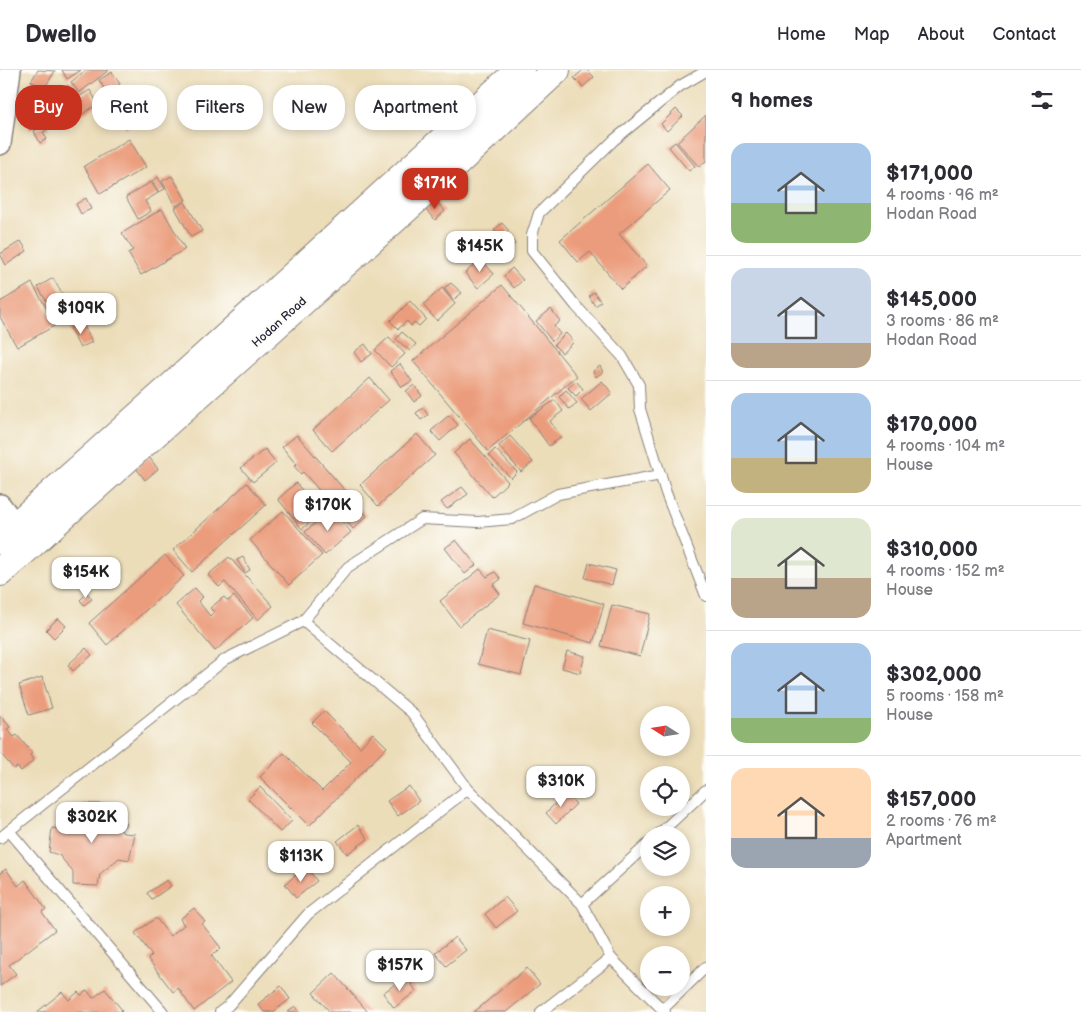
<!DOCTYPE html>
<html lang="en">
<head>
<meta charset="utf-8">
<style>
  body { margin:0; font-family:"Balsamiq Sans",sans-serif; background:#f7f7f7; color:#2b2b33; height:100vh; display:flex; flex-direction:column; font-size:19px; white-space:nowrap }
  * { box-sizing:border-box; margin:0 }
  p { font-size:16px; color:#7c7c81 }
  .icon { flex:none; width:28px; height:28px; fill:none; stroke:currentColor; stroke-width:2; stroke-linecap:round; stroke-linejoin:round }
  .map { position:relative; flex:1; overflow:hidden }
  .details { display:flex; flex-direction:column; background:#fff; width:375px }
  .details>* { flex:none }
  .hud { position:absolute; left:15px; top:15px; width:475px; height:45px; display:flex; gap:10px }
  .needle { width:32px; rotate:282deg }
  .buttons { position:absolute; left:640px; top:636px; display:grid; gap:10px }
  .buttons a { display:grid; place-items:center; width:50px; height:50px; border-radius:50%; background:#fff; box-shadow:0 2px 8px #0003; font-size:25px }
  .price { position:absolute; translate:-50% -42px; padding:0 11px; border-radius:10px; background:#fff; color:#222; font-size:16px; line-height:32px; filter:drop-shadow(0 1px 2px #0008) }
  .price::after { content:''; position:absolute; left:50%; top:30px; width:15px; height:11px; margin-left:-8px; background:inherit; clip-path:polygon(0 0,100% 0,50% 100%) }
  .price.selected { background:#c8321e; color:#fff }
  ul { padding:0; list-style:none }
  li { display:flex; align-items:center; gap:15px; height:125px; padding:0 25px }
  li+li { border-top:1px solid #e1e1e2 }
  li span { display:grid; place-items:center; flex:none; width:140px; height:100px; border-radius:15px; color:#555 }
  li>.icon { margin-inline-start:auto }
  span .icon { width:60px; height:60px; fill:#fffc; stroke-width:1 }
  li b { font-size:21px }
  h2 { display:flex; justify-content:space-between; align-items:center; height:60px; padding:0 25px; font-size:21px }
  .pill { padding:0 18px; border-radius:20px; background:#fff; box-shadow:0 2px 8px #0003; font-size:18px; line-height:45px }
  .pill.selected { background:#c8321e; color:#fff }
  header { display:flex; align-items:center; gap:30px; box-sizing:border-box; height:70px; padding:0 25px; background:#fff; border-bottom:1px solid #e1e1e2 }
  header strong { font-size:24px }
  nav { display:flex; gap:28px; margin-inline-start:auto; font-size:18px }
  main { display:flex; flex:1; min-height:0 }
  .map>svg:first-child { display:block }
  .building { fill:#eb9c7b }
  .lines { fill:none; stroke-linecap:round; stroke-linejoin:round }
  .service-casing { stroke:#87807a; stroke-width:12 }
  .minor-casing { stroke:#87807a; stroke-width:24 }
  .secondary-casing { stroke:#87807a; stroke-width:30 }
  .service { stroke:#fff; stroke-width:10 }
  .minor { stroke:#fff; stroke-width:21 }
  .secondary { stroke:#fff; stroke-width:28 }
  .labels { text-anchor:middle; stroke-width:4.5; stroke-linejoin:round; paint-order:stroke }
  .street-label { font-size:12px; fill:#22223b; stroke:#fdfcf7 }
</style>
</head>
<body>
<header>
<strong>Dwello</strong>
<nav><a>Home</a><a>Map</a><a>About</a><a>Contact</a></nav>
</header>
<main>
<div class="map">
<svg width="706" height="942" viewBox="0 0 706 942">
  <rect width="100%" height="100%" fill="#fdfcf7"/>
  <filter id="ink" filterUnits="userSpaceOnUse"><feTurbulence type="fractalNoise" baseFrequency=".02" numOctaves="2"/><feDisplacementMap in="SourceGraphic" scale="10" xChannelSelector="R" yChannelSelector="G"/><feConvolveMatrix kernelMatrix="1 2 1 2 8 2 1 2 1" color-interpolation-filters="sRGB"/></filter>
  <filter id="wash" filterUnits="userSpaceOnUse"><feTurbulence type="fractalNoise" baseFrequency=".0096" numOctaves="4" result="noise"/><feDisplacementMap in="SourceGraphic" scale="20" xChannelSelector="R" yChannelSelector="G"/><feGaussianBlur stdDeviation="1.12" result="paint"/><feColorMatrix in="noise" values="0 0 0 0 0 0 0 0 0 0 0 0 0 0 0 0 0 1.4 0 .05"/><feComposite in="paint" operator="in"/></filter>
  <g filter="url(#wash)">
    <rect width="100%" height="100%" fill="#ecddb9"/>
    <g id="blocks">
      <path class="building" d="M38,0L55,1L44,19L31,11Z
        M62,0H81L67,9Z
        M86,0H109L79,23L71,12Z
        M583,0H587L594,7L583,17L574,8Z
        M112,2L120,14L107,23L99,10Z
        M59,15L62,20L68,15L75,23L63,33L53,20Z
        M48,19L62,38L30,60L23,49L49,31L43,23Z
        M122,19L140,49L126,58L107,28Z
        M22,20L39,21L38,35H32V41H21Z
        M90,20L98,34L73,50L64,36Z
        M676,39L683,46L667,61L661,54Z
        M706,45V91L699,97L677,72Z
        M47,54L49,59L43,62L47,69L40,73L34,61Z
        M129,69L146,97L100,124L84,96Z
        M675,72L695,96L689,101L669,77Z
        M648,94L670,120L619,164L647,196L621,219L590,182L578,192L560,170Z
        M172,106L186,130L175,136L162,111Z
        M158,107L165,119L159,122L152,111Z
        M151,112L158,123L145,131L151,141L138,149L126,127Z
        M86,128L91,139L81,144L76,134Z
        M435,130L445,141L435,150L425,139Z
        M185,132L202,161L191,167L175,138Z
        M162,139L185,179L141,205L128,183L133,180L122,163Z
        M502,153L509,161L501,168L494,160Z
        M510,167L515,174L509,178L504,171Z
        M21,171L27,181L6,195L0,184Z
        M481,189L494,204L478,218L465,203Z
        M512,198L523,210L514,218L504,206Z
        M53,208L69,236L55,245L38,217Z
        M32,213L56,255L17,277L0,247V232Z
        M451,213L462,223L453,230L444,218Z
        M502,215L577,306L488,381L413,291Z
        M442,218L455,234L437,251L423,235Z
        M594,222L601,232L595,236L589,226Z
        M410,231L426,249L419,256L414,252L411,256L407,251L398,259L390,251Z
        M551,239L560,251L554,256L560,264L552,271L536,251Z
        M82,252L92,272L80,278L70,259Z
        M402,262L416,274L410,281L396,269Z
        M566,263L574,272L562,283L554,275Z
        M389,267L405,284L391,297L375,280Z
        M365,274L372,284L361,292L354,282Z
        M400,294L412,311L402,317L390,301Z
        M600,296L603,302L596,307L593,301Z
        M370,308L389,330L332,381L313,360Z
        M576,311L583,319L576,326L568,318Z
        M602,311L612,323L591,341L581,329Z
        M414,315L422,326L414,332L406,321Z
        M566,320L577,333L569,339L559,327Z
        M555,330L563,341L550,351L561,367L549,376L529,348Z
        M423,338L428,345L421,350L416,343Z
        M449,345L458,355L440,371L431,361Z
        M417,364L435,385L378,436L360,415Z
        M297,365L367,446L353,459L303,402L301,404L294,396L296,394L282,377Z
        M510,366L533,392L521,402L499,376Z
        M470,369L508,412L492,427L454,383Z
        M265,379L276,393L253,412L241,398Z
        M495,379L517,402L511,408L489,385Z
        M149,387L158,399L145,410L136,398Z
        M247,413L266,435L192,502L173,480Z
        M296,413L321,443L302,459L278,429Z
        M462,417L468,424L447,439L441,432Z
        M331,439L351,462L325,485L305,462Z
        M283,441L322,485L289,515L250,470Z
        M456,470L476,495L465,504L445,478Z
        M165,485L184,506L107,575L89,553Z
        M229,487L273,536L258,550L225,512L219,517L208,505Z
        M243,487L250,500L245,503L237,490Z
        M589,493L616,500L612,515L585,508Z
        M480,499L487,507L495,502L501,509L493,515L500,524L459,556L440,531Z
        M534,514L604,534L593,573L523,553Z
        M195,518L203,527L198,531L210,546L214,542L210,538L224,527L228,531L234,526L253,548L215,581L176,535Z
        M87,523L92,529L84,535L80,530Z
        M612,535L650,544L640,586L601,576Z
        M58,548L66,556L54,568L46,560Z
        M487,560L530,571L521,605L478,594Z
        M86,578L92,585L73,601L68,595Z
        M567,581L585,586L580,603L562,598Z
        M42,607L52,638L29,645L19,615Z
        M324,641L360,677L373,663L387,677L309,756L260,707L284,683L322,721L351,692L312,653Z
        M0,645L10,657L7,659L14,667L17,665L32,683L30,685L34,690L21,701L17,697L14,699L0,683Z
        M409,716L419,731L398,746L387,731Z
        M260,717L292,751L280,762L248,729Z
        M565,723L576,734L556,754L546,743Z
        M82,734H107V743L113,746L117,742L127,754L120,759L123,763L135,764L129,790L119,788L100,804L98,816L73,815V802L59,785L49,782L52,758L64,760L83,744Z
        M358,755L368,769L347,784L337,771Z
        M306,797L317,811L296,828L285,814Z
        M6,799L18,816L25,810L46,839L42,842L55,860L9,895L16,904L0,916V803Z
        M167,810L171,816L152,829L147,823Z
        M505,827L517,841L496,858L485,844Z
        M194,838L205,852L202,854L221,878L211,885L231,912L194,941L178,918L173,922L148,889L152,885L135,863L156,848L170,866L184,855L180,849Z
        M455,867L466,880L446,896L435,883Z
        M527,898L540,914L506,942H474Z
        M334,903L368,942H330L313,923Z
        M406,906L416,921L394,938L383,923Z
        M281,916L290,929L273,942H264L258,934Z
        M105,919L122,940L120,942H37L62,922L69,930L78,922L81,925L87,920L93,928Z
        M295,936L300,942H288Z"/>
    </g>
  </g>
  <g filter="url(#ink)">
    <use href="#blocks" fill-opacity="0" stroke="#87807a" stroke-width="1"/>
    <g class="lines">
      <g class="service-casing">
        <path id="service" d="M706,1L680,16L614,70L539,143L532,165V181L576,236L622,286L639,315L640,339L666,423L706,526
          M303,551L348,497L422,449L478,452L512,449L558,424L661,405
          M10,762L163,942
          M658,765L706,720
          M0,768L226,589L303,551L412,643L468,719L582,834L611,888L665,942
          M582,834L649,773
          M663,939L706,897
          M220,942L228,936L308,844L468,719
          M541,942L611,888"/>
      </g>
      <g class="minor-casing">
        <path id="minor" d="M0,74L10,0
          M0,435L15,455"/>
      </g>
      <g class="secondary-casing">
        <path id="secondary" d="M0,470L168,320L520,0
          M0,502L450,99L556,0"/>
      </g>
      <use href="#service" class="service"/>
      <use href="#minor" class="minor"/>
      <use href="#secondary" class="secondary"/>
    </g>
  </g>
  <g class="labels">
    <g class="street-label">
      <text transform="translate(279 252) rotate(-42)" y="4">Hodan Road</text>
    </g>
  </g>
</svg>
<div class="buttons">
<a><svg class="needle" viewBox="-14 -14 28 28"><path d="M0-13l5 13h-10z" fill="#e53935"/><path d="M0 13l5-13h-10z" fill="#7c7c81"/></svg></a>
<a><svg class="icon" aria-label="locate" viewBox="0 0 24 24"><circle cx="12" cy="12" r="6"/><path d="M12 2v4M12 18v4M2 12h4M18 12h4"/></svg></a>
<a><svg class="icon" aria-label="layers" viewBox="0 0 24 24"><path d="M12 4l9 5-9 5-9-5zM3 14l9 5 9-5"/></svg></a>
<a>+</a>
<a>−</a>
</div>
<b class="price selected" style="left:435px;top:140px">$171K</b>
<b class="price" style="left:480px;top:203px">$145K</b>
<b class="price" style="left:81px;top:265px">$109K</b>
<b class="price" style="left:328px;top:462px">$170K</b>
<b class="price" style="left:86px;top:529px">$154K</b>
<b class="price" style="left:561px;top:738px">$310K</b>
<b class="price" style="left:92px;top:774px">$302K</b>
<b class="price" style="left:301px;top:813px">$113K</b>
<b class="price" style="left:400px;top:922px">$157K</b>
<div class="hud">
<a class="pill selected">Buy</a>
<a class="pill">Rent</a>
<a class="pill">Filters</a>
<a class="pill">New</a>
<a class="pill">Apartment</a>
</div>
</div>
<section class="details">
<h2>9 homes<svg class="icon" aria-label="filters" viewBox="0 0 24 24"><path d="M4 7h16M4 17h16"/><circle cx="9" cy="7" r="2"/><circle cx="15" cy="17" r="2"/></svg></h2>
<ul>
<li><span style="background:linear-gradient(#a9c7e8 60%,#8fb573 0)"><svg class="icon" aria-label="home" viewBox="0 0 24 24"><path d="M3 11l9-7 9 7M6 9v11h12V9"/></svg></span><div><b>$171,000</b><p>4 rooms · 96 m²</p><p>Hodan Road</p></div></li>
<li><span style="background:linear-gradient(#c9d6e8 75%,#b9a48a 0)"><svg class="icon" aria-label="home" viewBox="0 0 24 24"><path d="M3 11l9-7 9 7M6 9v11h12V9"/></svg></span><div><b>$145,000</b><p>3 rooms · 86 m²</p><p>Hodan Road</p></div></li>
<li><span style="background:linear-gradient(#a9c7e8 65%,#c2b280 0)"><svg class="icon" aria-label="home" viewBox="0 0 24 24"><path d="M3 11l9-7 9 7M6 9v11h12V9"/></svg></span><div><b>$170,000</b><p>4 rooms · 104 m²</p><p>House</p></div></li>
<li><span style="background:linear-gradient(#dfe7d0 60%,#b9a48a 0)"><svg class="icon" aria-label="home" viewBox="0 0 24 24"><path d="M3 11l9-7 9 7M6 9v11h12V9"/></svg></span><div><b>$310,000</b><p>4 rooms · 152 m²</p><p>House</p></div></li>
<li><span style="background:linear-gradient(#a9c7e8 75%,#8fb573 0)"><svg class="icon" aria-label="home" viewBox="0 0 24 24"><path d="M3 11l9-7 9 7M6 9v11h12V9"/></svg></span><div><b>$302,000</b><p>5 rooms · 158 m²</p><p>House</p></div></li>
<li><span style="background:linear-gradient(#ffd9b3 70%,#9aa5b1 0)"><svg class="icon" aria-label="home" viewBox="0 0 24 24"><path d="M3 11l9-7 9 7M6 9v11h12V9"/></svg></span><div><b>$157,000</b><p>2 rooms · 76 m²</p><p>Apartment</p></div></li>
</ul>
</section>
</main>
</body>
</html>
